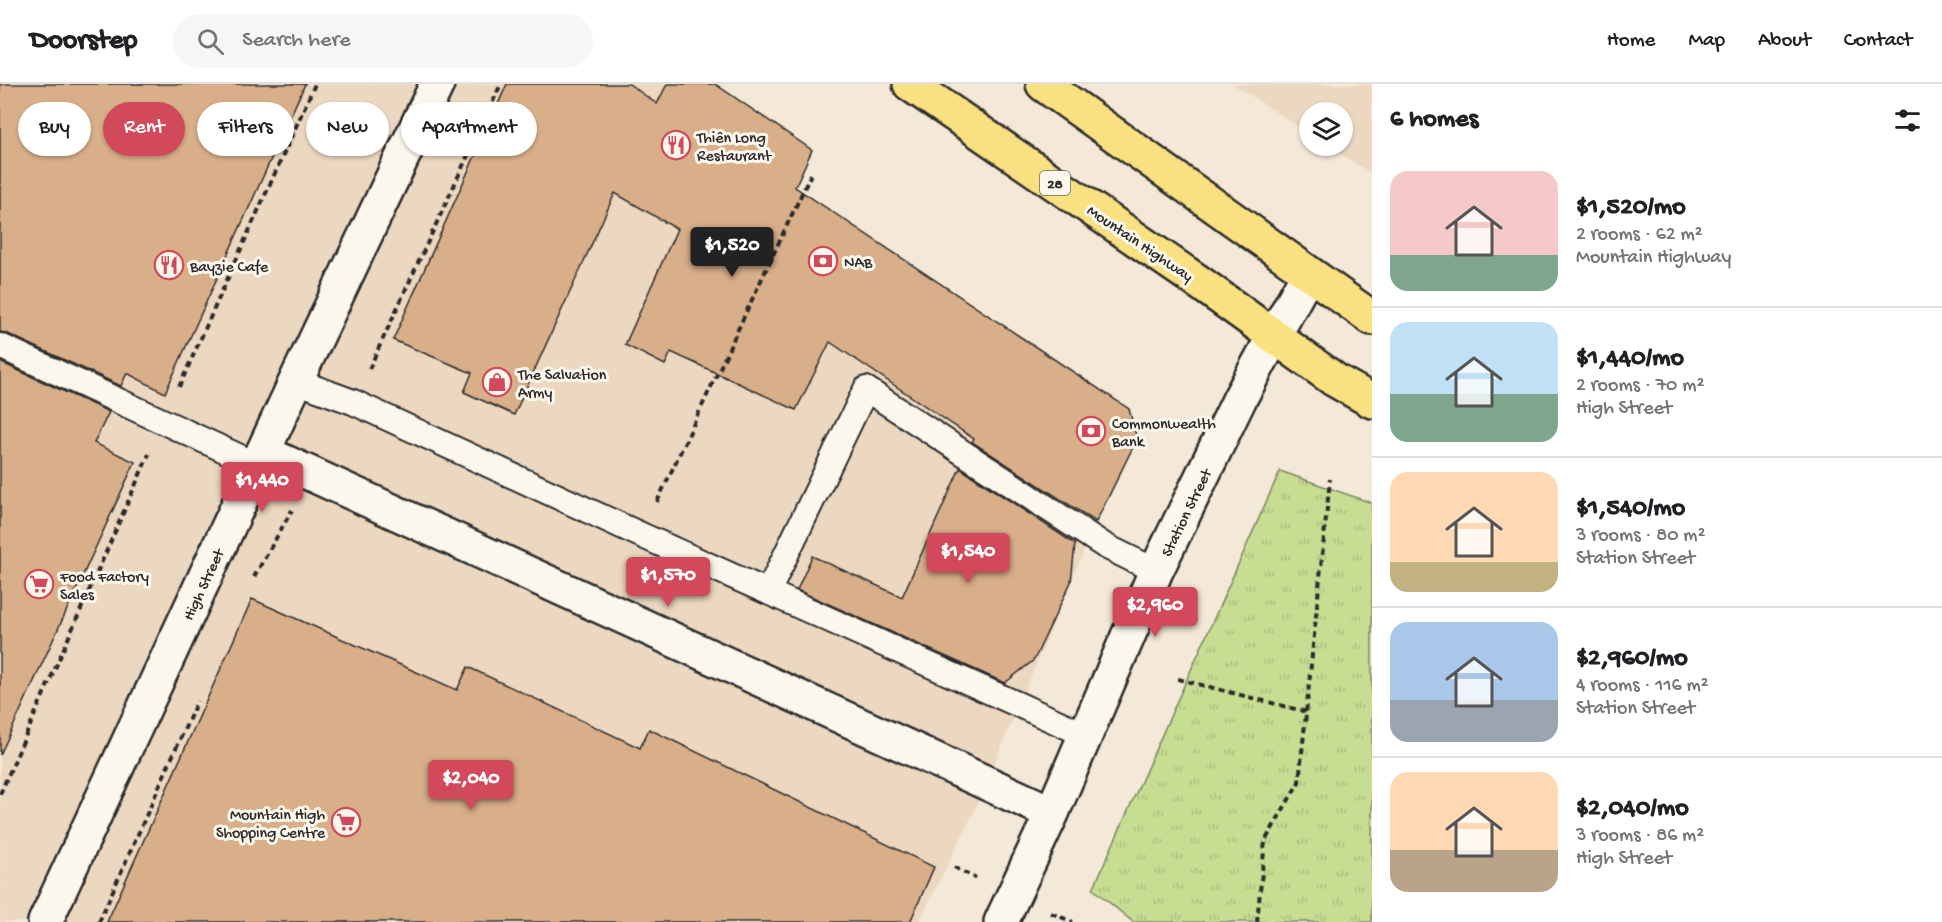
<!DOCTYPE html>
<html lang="en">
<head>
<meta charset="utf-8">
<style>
  body { margin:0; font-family:"Gochi Hand",sans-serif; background:#f6f6f6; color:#202124; height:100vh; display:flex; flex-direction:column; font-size:22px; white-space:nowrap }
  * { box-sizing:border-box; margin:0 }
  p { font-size:20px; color:#757577 }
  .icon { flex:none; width:33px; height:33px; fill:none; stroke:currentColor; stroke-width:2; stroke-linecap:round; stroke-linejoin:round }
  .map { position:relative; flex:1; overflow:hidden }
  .side { display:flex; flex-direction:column; background:#fff; width:570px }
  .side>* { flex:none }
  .top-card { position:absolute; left:18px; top:18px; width:570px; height:54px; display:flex; gap:12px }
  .controls { position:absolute; left:1299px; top:18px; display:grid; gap:12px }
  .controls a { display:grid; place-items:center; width:54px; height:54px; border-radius:50%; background:#fff; box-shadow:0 2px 4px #0004; font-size:30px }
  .price { position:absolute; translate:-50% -51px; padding:0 14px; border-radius:6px; background:#d1495b; color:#fff; font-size:20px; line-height:39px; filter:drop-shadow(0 2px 3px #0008) }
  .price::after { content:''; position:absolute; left:50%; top:36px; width:18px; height:14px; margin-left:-9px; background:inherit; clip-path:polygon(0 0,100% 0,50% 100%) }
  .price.on { background:#222; color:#fff }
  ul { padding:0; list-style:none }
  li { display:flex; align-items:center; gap:18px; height:150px; padding:0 18px }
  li+li { border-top:2px solid #e0e0e0 }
  li span { display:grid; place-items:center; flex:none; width:168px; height:120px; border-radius:18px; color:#555 }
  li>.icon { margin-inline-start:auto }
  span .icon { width:72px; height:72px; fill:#fffc; stroke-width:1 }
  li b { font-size:26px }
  h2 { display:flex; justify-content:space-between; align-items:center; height:72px; padding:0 18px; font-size:26px }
  .pill { padding:0 21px; border-radius:27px; background:#fff; box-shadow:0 2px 4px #0004; font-size:21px; line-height:54px }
  .pill.on { background:#d1495b; color:#fff }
  header { display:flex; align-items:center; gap:36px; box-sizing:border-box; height:84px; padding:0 30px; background:#fff; border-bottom:2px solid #e0e0e0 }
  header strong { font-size:28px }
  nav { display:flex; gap:33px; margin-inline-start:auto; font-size:21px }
  .search { width:420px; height:54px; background:#f6f6f6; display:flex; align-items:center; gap:15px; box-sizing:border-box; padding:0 21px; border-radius:33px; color:#757577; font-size:22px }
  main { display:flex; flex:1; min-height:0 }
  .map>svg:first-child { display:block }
  .built { fill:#ecd8c1 }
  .park { fill:url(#park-tufts); stroke:#79845e; stroke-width:1.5 }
  .building { fill:#d9af8a; stroke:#2b2b2b; stroke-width:1.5 }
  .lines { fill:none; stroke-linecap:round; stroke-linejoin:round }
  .lane-casing { stroke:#2b2b2b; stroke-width:28 }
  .street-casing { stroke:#2b2b2b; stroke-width:38 }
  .secondary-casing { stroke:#2b2b2b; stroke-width:38 }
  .primary-casing { stroke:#2b2b2b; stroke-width:38 }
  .path { stroke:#2b2b2b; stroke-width:4; stroke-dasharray:6 4.5; stroke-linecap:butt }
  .lane { stroke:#fbf7ec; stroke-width:24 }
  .street { stroke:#fbf7ec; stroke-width:33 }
  .secondary { stroke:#fbf7ec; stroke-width:33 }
  .primary { stroke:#f9e181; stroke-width:33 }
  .labels { text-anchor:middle; stroke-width:6; stroke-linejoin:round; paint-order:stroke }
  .shield { fill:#fbf7ec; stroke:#696865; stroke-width:1.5 }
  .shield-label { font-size:15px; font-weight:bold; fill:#2b2b2b }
  .poi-label { font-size:16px; fill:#2b2b2b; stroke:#fbf7ec; text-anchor:start }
  .street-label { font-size:16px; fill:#2b2b2b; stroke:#fbf7ec }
</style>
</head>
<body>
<header>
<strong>Doorstep</strong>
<div class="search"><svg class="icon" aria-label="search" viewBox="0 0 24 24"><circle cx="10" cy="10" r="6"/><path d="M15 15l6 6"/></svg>Search here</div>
<nav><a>Home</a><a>Map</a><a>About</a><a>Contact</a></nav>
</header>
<main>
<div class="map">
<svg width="1372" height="838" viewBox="0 0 1372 838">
  <defs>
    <pattern id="park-tufts" width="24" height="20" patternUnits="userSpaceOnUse" patternTransform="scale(1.5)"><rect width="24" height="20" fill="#c7dd92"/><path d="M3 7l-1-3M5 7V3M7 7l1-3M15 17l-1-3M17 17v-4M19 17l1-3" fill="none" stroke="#abbe7e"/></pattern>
  </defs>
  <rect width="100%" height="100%" fill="#f4e9d8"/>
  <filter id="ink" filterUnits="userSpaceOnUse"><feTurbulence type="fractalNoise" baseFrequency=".0167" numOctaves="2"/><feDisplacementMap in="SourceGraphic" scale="12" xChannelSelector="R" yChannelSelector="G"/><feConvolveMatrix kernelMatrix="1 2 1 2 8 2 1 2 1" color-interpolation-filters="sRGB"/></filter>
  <g filter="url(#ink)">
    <path class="built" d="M0,0H715L812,66L795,104L1129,325L1137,355L1096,438L974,728L919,838H0Z
      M1233,0H1372V90L1328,62H1342V28H1310L1309,50Z"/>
    <path class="park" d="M1280,387L1372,419V838H1133L1093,805Z"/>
    <path class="building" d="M0,0H305L165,309L127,289L121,302L6,249L0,248Z
      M507,0H629L657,20L667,0H715L812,66L795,103L1129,325L1137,355L1096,438L972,358L974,355L830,258L796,326L671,268L665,281L625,261L677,145L615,109L514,331L464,308L472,289L393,256Z
      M0,278L109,328L94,359L135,378L0,671Z
      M960,384L1075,460L1071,498L1034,576L1005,599L797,506L812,472L902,513Z
      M252,515L457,606L468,583L640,664L649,645L934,783L910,838H107Z"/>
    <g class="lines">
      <g class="lane-casing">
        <path id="lane" d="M0,262L257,381
          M296,297L353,318L641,451L1086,651
          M768,508L866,305L1105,462L1156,487"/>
      </g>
      <g class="street-casing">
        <path id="street" d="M263,368L1052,729
          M45,838L296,297L437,0"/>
      </g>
      <g class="secondary-casing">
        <path id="secondary" d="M1001,838L1052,729L1156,487L1240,314L1308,190"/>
      </g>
      <g class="primary-casing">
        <path id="primary" d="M910,0L1200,199L1335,296L1372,317
          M1043,0L1372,234"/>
      </g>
      <path class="path" d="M369,285L501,0
        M179,303L315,0
        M657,418L811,90
        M254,493L292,426
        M1178,595L1307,628
        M0,710L149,370
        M954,783L976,794
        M1051,829L1073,838
        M99,838L197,617
        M1257,838L1265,757L1299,698L1330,395"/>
      <use href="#lane" class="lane"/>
      <use href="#street" class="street"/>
      <use href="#secondary" class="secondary"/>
      <use href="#primary" class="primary"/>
    </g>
  </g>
  <defs>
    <g id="restaurant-ring" transform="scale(1.5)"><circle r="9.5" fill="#fbf7ec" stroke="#d1495b" stroke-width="1.5"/><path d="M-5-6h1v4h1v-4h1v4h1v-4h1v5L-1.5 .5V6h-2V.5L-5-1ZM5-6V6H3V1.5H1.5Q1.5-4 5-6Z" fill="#d1495b"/></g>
    <g id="bank-ring" transform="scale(1.5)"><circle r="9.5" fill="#fbf7ec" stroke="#d1495b" stroke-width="1.5"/><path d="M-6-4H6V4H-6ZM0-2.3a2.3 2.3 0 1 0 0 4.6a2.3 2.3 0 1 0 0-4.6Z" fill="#d1495b"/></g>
    <g id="shop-ring" transform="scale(1.5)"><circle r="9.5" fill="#fbf7ec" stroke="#d1495b" stroke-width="1.5"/><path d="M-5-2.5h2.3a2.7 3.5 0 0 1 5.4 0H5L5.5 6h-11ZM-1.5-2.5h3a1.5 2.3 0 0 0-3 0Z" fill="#d1495b"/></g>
    <g id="supermarket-ring" transform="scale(1.5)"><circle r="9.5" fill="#fbf7ec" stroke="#d1495b" stroke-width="1.5"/><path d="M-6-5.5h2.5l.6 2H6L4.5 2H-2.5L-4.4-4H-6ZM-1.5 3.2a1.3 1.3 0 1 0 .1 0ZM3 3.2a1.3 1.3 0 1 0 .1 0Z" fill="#d1495b"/></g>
  </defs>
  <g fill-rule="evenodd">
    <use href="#restaurant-ring" x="676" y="61"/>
    <use href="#bank-ring" x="823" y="177"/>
    <use href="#restaurant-ring" x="169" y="181"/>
    <use href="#shop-ring" x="497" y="298"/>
    <use href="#bank-ring" x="1091" y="347"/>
    <use href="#supermarket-ring" x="39" y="500"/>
    <use href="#supermarket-ring" x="346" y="738"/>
  </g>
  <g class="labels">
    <rect class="shield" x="1040" y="87" width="30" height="24" rx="4.5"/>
    <g class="shield-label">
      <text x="1055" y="104">28</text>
    </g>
    <g class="poi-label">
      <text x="697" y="58">Thiên Long<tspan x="697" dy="18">Restaurant</tspan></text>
      <text x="844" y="183">NAB</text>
      <text x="190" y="187">Bayzie Cafe</text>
      <text x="518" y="295">The Salvation<tspan x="518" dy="18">Army</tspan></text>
      <text x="1112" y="344">Commonwealth<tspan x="1112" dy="18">Bank</tspan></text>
      <text x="60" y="497">Food Factory<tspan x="60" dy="18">Sales</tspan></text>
      <text x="325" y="735" text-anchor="end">Mountain High<tspan x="325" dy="18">Shopping Centre</tspan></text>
    </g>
    <g class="street-label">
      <text transform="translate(1141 158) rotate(34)" y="6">Mountain Highway</text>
      <text transform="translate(1185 428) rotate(-64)" y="6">Station Street</text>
      <text transform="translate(202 500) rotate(-65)" y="6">High Street</text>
    </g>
  </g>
</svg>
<div class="controls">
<a><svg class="icon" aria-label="layers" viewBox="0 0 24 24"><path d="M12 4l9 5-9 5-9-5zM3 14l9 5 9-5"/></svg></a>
</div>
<b class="price on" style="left:732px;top:194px">$1,520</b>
<b class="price" style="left:262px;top:429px">$1,440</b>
<b class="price" style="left:968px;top:500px">$1,540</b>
<b class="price" style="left:668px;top:524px">$1,570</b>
<b class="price" style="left:1155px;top:554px">$2,960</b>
<b class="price" style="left:471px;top:727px">$2,040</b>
<div class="top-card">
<a class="pill">Buy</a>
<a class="pill on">Rent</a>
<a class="pill">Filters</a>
<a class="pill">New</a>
<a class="pill">Apartment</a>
</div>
</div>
<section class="side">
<h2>6 homes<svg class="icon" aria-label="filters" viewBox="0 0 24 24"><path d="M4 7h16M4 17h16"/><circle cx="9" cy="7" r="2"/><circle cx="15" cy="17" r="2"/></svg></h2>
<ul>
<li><span style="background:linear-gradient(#f6c9c9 70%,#7fa58c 0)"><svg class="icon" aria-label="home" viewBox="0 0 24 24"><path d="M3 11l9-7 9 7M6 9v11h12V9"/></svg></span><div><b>$1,520/mo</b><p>2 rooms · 62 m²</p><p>Mountain Highway</p></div></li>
<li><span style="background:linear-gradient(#bfe0f5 60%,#7fa58c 0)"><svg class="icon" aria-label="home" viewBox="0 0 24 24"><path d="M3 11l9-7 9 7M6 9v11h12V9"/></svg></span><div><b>$1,440/mo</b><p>2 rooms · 70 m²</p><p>High Street</p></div></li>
<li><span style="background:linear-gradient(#ffd9b3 75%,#c2b280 0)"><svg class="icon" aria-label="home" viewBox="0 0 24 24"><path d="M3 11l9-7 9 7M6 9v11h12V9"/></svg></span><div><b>$1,540/mo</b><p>3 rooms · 80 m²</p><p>Station Street</p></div></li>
<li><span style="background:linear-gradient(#a9c7e8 65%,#9aa5b1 0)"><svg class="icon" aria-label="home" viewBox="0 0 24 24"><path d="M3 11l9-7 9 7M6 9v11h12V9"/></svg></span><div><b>$2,960/mo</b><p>4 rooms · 116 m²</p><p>Station Street</p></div></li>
<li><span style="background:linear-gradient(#ffd9b3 65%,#b9a48a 0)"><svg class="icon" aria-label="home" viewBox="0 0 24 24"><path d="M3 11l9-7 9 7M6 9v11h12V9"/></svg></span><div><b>$2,040/mo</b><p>3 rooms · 86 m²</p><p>High Street</p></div></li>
</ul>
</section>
</main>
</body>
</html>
